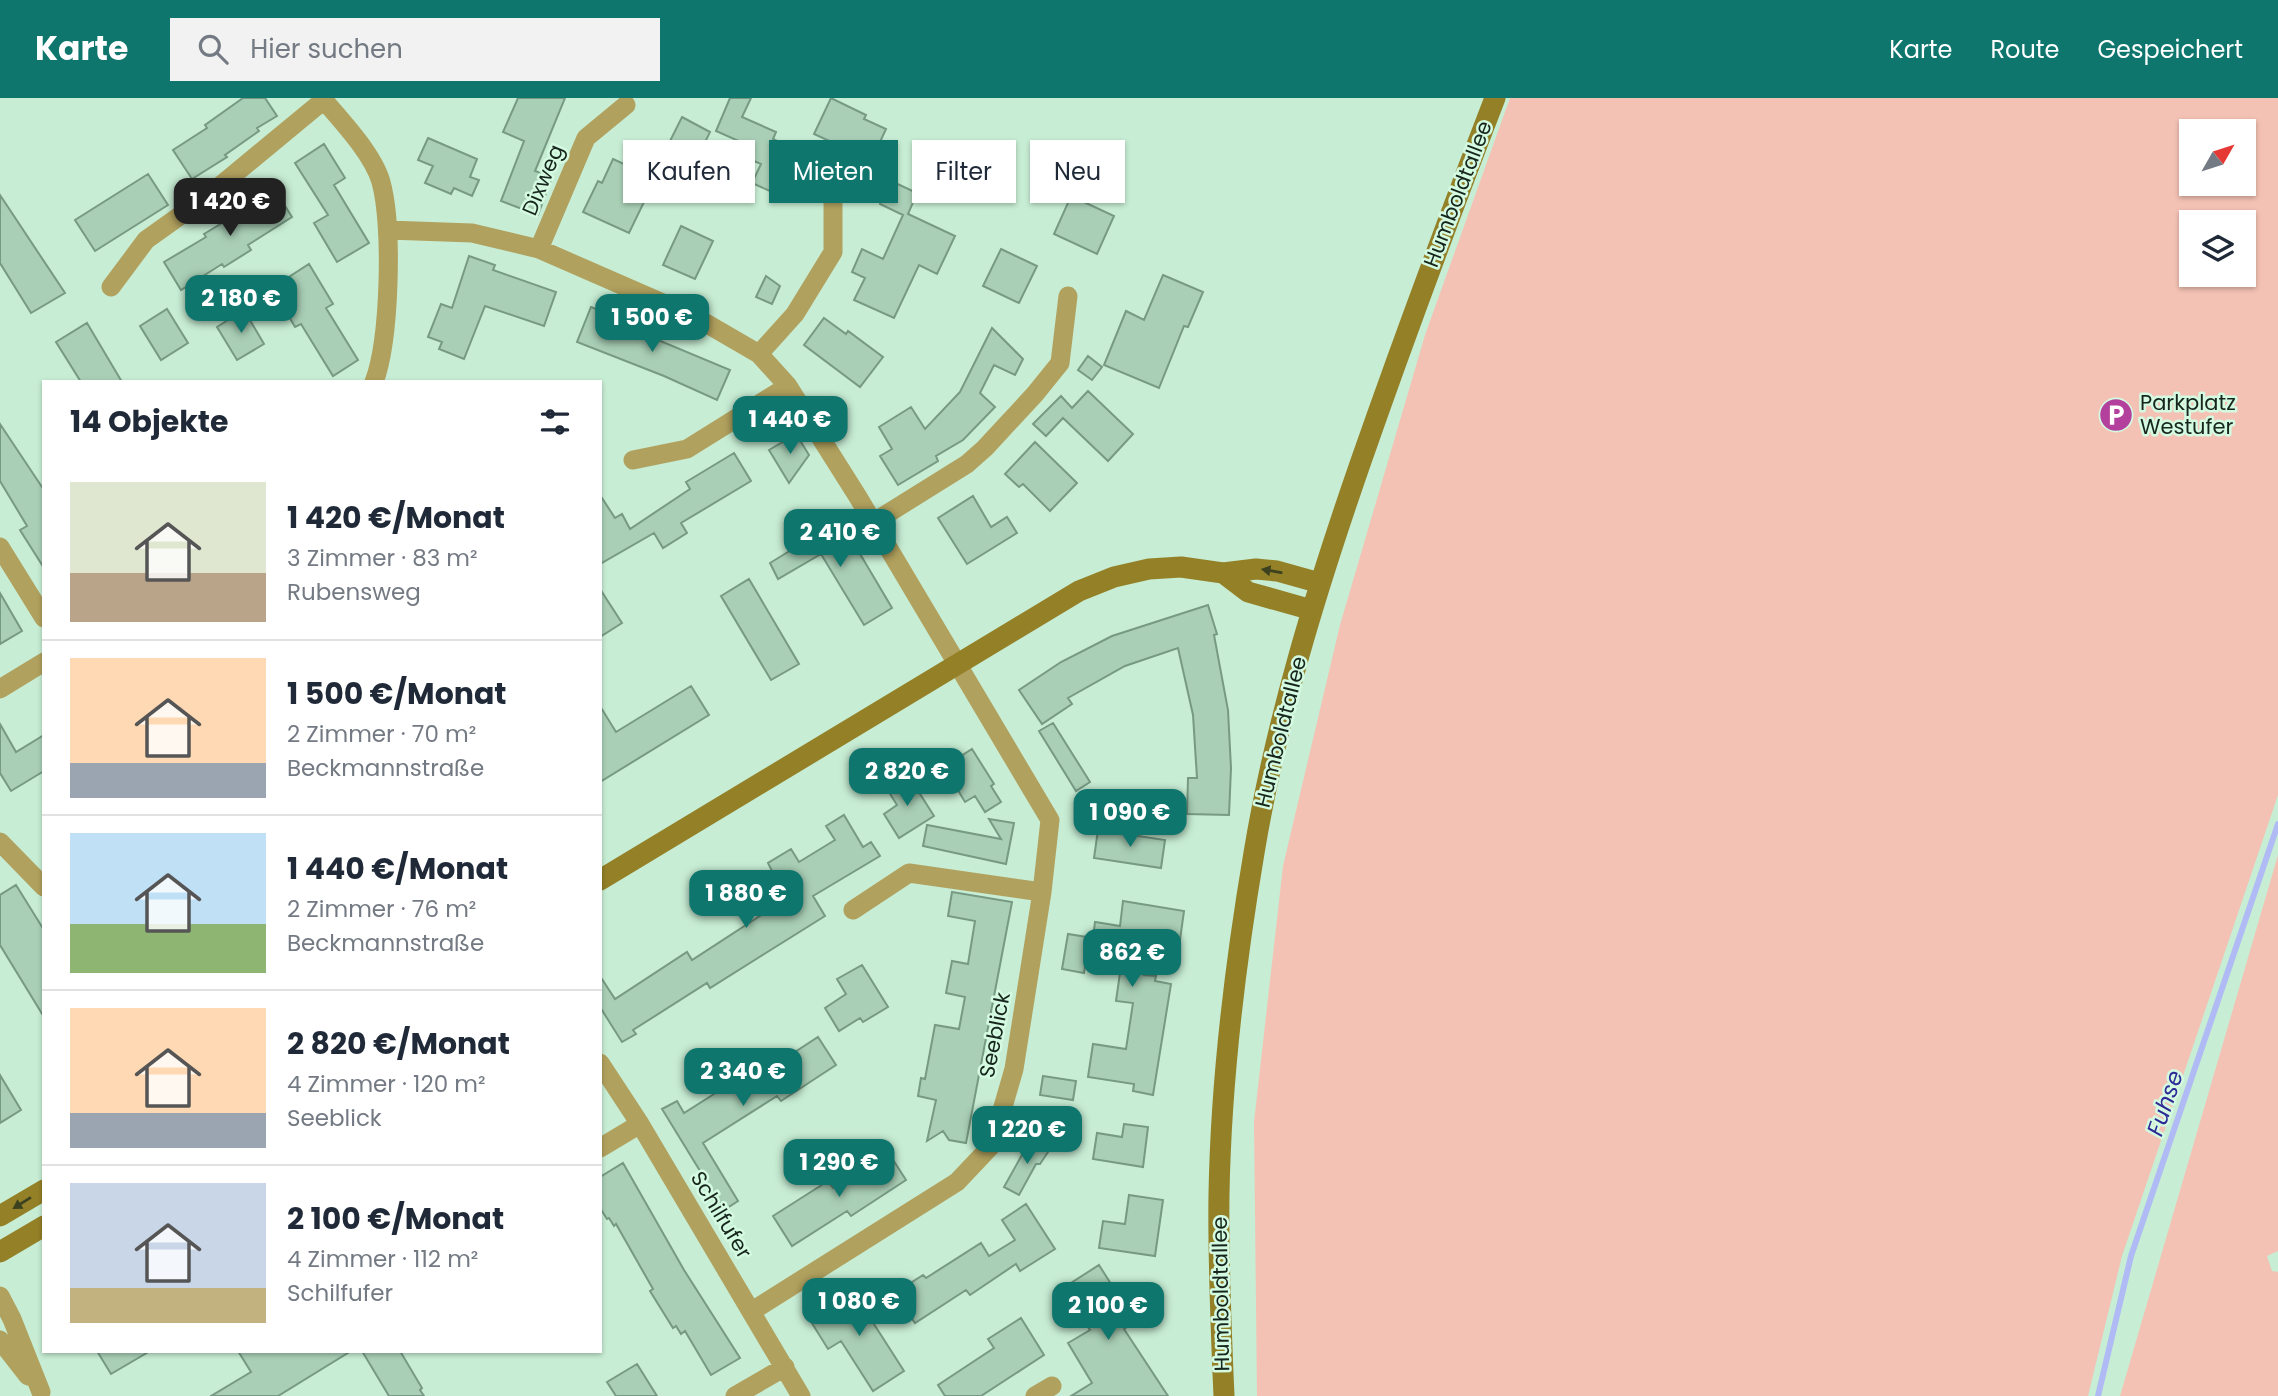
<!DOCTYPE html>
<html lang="de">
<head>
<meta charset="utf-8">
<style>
  body { margin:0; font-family:Poppins,sans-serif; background:#f2f2f3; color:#1f2937; height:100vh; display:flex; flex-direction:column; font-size:26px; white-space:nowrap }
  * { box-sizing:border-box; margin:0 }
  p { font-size:23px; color:#747a83 }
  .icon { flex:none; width:38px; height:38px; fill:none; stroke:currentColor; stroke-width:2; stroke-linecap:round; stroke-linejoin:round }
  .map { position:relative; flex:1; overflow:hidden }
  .sheet { position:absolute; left:42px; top:282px; width:560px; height:973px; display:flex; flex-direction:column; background:#fff; border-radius:0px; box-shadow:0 2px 5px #0004 }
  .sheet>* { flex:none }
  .banner { position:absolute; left:623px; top:42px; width:665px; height:63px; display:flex; gap:14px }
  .needle { width:46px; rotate:51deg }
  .buttons { position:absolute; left:2179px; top:21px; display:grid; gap:14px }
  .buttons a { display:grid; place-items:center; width:77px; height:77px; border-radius:0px; background:#fff; box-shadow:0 2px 5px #0004; font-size:35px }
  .price { position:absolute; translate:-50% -60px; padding:0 16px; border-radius:14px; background:#0f766e; color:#fff; font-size:23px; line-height:46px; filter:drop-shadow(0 2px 4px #0008) }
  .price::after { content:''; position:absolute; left:50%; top:42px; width:21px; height:16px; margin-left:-10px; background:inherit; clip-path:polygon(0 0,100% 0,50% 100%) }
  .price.on { background:#222; color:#fff }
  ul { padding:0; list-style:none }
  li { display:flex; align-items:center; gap:21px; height:175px; padding:0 28px }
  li+li { border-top:2px solid #e0e1e3 }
  li span { display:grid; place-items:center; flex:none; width:196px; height:140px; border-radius:0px; color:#555 }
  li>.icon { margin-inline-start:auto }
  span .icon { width:84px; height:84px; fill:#fffc; stroke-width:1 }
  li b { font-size:30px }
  h2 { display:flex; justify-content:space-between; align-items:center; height:84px; padding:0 28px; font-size:30px }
  .tag { padding:0 24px; border-radius:0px; background:#fff; box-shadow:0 2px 5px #0004; font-size:24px; line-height:63px }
  .tag.on { background:#0f766e; color:#fff }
  header { display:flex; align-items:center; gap:42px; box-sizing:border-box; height:98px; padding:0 35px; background:#0f766e; color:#fff }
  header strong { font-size:33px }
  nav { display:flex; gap:38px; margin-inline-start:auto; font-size:24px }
  .search { width:490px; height:63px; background:#f2f2f3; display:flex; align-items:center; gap:18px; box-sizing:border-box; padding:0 24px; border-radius:0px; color:#747a83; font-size:26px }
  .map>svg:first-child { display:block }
  .green { fill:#f4c2b4; fill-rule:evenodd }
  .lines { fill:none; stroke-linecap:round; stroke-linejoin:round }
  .stream { stroke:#b0bbf5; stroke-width:6 }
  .building { fill:#a9cfb6; stroke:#769a83; stroke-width:2 }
  .street { stroke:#b1a15e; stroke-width:19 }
  .secondary { stroke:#948027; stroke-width:21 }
  .oneway { fill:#3c411f }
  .labels { text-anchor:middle; stroke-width:5; stroke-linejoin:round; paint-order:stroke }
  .street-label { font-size:21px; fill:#17261c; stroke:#d4fae1 }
  .poi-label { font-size:21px; fill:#17261c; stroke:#d4fae1; text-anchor:start }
  .water-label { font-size:23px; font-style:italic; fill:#2f2a96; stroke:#d4fae1 }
</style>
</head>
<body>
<header>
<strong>Karte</strong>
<div class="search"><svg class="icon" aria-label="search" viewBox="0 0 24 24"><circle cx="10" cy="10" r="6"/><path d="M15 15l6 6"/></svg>Hier suchen</div>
<nav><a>Karte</a><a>Route</a><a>Gespeichert</a></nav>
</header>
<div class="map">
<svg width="2278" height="1298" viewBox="0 0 2278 1298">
  <rect width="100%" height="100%" fill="#c7edd4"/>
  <path class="green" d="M1510,0H2278V697L2122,1158L2088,1298H1257L1254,1024L1283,768L1340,527L1425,237ZM2191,33H2244V86H2191ZM2191,124H2244V177H2191Z
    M2278,757V1153L2267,1158L2272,1173L2278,1174V1298H2120Z"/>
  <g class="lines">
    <path class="stream" d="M2098,1298L2131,1158L2278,726"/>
  </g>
  <path class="building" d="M243,0H265L277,18L257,30L259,33L225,57L227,59L192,81L173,52L207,30L205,27Z
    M518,0H565L535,73L552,79L538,117L501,103L524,43L503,34Z
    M730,0H751L742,19L776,34L773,41L802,55L781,98L752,85L761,66L745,59L750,48L716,33Z
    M831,0L866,17L864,21L886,31L875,55L853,45L849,52L814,36Z
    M682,19L710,34L696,63L667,49Z
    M428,40L477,61L470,79L479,82L472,98L454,90L451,96L425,85L433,68L418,62Z
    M324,46L345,80L334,87L369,145L337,164L314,125L328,117L295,65Z
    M954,57L983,71L968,102L939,88Z
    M613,61L637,72L626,96L644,104L629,135L583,114L598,83L602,85Z
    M148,76L168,107L95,153L75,122Z
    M891,83L917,95L908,116L955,138L937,176L919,167L894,220L854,202L865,180L852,174L862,151L883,161L903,117L880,106Z
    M271,86L292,119L248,147L251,152L224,169L222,166L181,192L164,164L206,139L204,136L250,108L246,102Z
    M0,97L65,195L31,215L0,165Z
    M1071,98L1114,118L1097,156L1054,136Z
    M681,128L713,143L695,181L663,167Z
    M1001,151L1037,168L1019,205L983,188Z
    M469,158L495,167L493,172L556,194L544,228L485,208L464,261L439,251L442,244L428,239L441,206L452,210Z
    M309,166L333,206L326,210L358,262L333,278L301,226L295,229L280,203L289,197L281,184Z
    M1163,177L1203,194L1188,229L1184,228L1159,290L1104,267L1126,213L1144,222Z
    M766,178L780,188L772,206L756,199Z
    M591,209L624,222L622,227L730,272L717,302L664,278L577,244Z
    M167,211L188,245L161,262L140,228Z
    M244,212L264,246L237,262L217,229Z
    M824,220L846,236L848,233L883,259L860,289L804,247Z
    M87,225L122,284H81L56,244Z
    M992,230L1023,261L1015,277L994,267L980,295L995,309L963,342L936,358L938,363L898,387L880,358L892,351L879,329L911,309L925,331L960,294Z
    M1088,258L1102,269L1092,282L1078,272Z
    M1088,293L1133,336L1108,363L1063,320L1046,338L1033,326L1061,298L1072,310Z
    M0,326L44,392V470L20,432L27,428L0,383Z
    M796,336L809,357L789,385L769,352Z
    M1035,344L1077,385L1050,413L1023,386L1019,389L1005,376Z
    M734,355L751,383L681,425L687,435L663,450L654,435L600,466V397L615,420L622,416L630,431L690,391L686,384Z
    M973,398L991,429L1007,419L1017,435L967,466L938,420Z
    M840,422L892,510L864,527L821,456L778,481L770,465Z
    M749,481L799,566L771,582L721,498Z
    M600,491L622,525L600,539Z
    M0,495L22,533L0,546Z
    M1208,507L1217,536L1214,537L1228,612L1231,670L1229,717L1187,716L1188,680H1197L1193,617L1178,550L1125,568L1068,600L1072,606L1042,626L1019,592L1061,564L1112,538Z
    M691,588L709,617L600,684V608L616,634Z
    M1053,625L1090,684L1076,693L1039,633Z
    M0,626L16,654L44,637V673L11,693L0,675Z
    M972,651L994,686L991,688L1001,704L985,714L975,698L965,704L944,669Z
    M908,677L934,718L899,740L884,716L897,707L887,691Z
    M844,717L863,749L871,744L880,758L813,798L825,818L710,890L707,885L633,932L636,936L622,944L600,909V878L615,901L687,854L692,862L772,810L756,783L772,773L768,765L791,751L799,764L835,742L826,728Z
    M989,721L1014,725L1006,766L923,748L927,727L1001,741Z
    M1098,732L1165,742L1161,770L1094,760Z
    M16,787L44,832V919L0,847V797Z
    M952,794L1012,804L966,1045L949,1042L943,1033L927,1043L936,1002L918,998L921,980L925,981L935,927L959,931L965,899L946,895L952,863L968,866L975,823L948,818Z
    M1123,803L1184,813L1179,849L1149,844L1144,877L1156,878L1155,883L1171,886L1153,997L1133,993L1134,986L1088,979L1093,946L1126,951L1133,905L1116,903L1122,861L1087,855L1084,875L1062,871L1068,836L1093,840L1095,824L1120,828Z
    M862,867L888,909L863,924L860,920L839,933L825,910L846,896L837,881Z
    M818,939L836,967L781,1003L777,998L703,1045L738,1103L724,1112L662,1011L677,1003L684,1015L758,968L763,975Z
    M0,977L21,1012L0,1025Z
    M1043,978L1076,983L1073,1002L1040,997Z
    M1124,1026L1148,1029L1143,1069L1093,1061L1097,1035L1122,1039Z
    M1032,1039L1050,1051L1040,1066H1036L1019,1097L1004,1089Z
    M888,1054L906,1082L851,1118L847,1113L792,1148L773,1118L828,1083L833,1090Z
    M623,1065L684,1172L740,1260L711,1277L685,1233L681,1236L676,1228L673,1230L650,1193L653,1191L616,1126L614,1128L609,1120L607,1121L600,1110V1079Z
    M1129,1097L1163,1102L1155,1158L1099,1150L1103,1123L1125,1126Z
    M1026,1106L1055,1151L1020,1173L1016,1166L970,1197L966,1192L915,1225L895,1195L923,1177L926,1180L981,1145L989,1158L1015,1142L1002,1122Z
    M1099,1167L1135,1224L1124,1231L1168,1298H1071L1092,1285L1068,1245L1090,1232L1063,1190Z
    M859,1191L877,1219L872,1223L904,1273L873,1293L841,1243L828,1251L810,1222Z
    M1021,1220L1044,1257L981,1298H945L938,1287L994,1250L988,1241Z
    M97,1253H150L111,1276Z
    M238,1253H351L278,1298H211L251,1274Z
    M362,1253H400L422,1290L420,1292L424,1298H389Z
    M637,1266L657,1298H616L607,1284Z"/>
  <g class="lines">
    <path class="street" d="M322,0C341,22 373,56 381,84C393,128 390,242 374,284
      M388,132L472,135L539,151L697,220L759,256L788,288L858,399L1050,722L1042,794L1014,971L992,1047L957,1084L752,1213
      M539,151L586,40L626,7
      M111,189L146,142L209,97L324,2
      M759,256L795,216L833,154V98
      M633,362L687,351L788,288
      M874,424L967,366L985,350L1035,296L1060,265L1068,198
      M0,449L44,520
      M0,591L44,564
      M0,744L44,789
      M853,812L909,775L1042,794
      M600,965L640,1026L801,1298
      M600,1050L640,1026
      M0,1198L12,1221L41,1294
      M0,1242L28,1278
      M735,1298L785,1269
      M1035,1298L1052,1288"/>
    <path class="secondary" d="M1223,475L1248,494L1312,512
      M600,782L1079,493L1114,479L1149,471L1181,469L1223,475L1256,471L1277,473L1320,485
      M0,1118L44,1092
      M0,1154L44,1128
      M1224,1298C1221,1231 1218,1163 1219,1096C1221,982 1235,867 1254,755C1276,622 1316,493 1360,366C1403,243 1448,122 1495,0"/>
  </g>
  <defs><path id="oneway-solid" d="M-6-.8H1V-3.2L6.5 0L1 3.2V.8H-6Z" transform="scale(1.75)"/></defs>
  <g class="oneway">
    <use href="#oneway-solid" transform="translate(1272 473) rotate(-170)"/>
    <use href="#oneway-solid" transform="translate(22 1105) rotate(148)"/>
  </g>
  <defs>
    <g id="parking-disc" transform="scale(1.75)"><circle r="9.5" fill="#b2409c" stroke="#d4fae1"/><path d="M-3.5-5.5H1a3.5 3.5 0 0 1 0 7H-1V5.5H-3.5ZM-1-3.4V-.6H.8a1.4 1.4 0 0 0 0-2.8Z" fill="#fff"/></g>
  </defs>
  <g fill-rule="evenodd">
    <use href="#parking-disc" x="2116" y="317"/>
  </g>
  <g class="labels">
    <g class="street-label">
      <text transform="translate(543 82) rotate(-67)" y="7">Dixweg</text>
      <text transform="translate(1458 96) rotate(-69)" y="7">Humboldtallee</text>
      <text transform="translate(1281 634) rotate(-76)" y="7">Humboldtallee</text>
      <text transform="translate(995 937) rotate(-79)" y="7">Seeblick</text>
      <text transform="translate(721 1117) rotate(59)" y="7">Schilfufer</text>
      <text transform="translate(1221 1196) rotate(-91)" y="7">Humboldtallee</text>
    </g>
    <g class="poi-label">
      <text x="2140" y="312">Parkplatz<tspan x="2140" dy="24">Westufer</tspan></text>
    </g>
    <g class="water-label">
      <text transform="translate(2165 1005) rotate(-71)" y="8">Fuhse</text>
    </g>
  </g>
</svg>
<div class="buttons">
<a><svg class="needle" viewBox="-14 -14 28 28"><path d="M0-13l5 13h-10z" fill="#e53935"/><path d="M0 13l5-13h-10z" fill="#747a83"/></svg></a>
<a><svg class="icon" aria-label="layers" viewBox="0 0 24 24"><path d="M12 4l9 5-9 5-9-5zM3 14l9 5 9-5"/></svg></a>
</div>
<b class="price on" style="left:230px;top:140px">1 420 €</b>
<b class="price" style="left:241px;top:237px">2 180 €</b>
<b class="price" style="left:652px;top:256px">1 500 €</b>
<b class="price" style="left:790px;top:358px">1 440 €</b>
<b class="price" style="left:840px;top:471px">2 410 €</b>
<b class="price" style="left:907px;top:710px">2 820 €</b>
<b class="price" style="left:1130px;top:751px">1 090 €</b>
<b class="price" style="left:746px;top:832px">1 880 €</b>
<b class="price" style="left:1132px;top:891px">862 €</b>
<b class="price" style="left:743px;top:1010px">2 340 €</b>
<b class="price" style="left:1027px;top:1068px">1 220 €</b>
<b class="price" style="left:839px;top:1101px">1 290 €</b>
<b class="price" style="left:859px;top:1240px">1 080 €</b>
<b class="price" style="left:1108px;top:1244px">2 100 €</b>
<div class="banner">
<a class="tag">Kaufen</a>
<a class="tag on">Mieten</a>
<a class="tag">Filter</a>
<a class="tag">Neu</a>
</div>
<section class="sheet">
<h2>14 Objekte<svg class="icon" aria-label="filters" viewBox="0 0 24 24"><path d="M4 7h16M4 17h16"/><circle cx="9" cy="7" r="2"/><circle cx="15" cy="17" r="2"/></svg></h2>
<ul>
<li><span style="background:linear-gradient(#dfe7d0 65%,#b9a48a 0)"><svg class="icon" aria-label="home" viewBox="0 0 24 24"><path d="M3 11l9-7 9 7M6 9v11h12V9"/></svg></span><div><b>1 420 €/Monat</b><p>3 Zimmer · 83 m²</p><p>Rubensweg</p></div></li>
<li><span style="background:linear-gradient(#ffd9b3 75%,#9aa5b1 0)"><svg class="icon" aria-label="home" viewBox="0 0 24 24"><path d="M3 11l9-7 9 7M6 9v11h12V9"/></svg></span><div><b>1 500 €/Monat</b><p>2 Zimmer · 70 m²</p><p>Beckmannstraße</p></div></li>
<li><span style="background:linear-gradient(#bfe0f5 65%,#8fb573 0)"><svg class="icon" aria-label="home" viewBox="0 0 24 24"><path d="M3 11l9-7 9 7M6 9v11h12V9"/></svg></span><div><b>1 440 €/Monat</b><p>2 Zimmer · 76 m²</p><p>Beckmannstraße</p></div></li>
<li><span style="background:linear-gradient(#ffd9b3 75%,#9aa5b1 0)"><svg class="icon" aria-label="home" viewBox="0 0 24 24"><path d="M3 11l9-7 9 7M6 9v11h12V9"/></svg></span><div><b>2 820 €/Monat</b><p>4 Zimmer · 120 m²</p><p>Seeblick</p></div></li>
<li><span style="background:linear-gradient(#c9d6e8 75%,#c2b280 0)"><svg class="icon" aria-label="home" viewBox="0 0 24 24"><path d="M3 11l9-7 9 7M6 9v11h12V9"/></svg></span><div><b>2 100 €/Monat</b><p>4 Zimmer · 112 m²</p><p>Schilfufer</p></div></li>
</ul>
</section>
</div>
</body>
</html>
